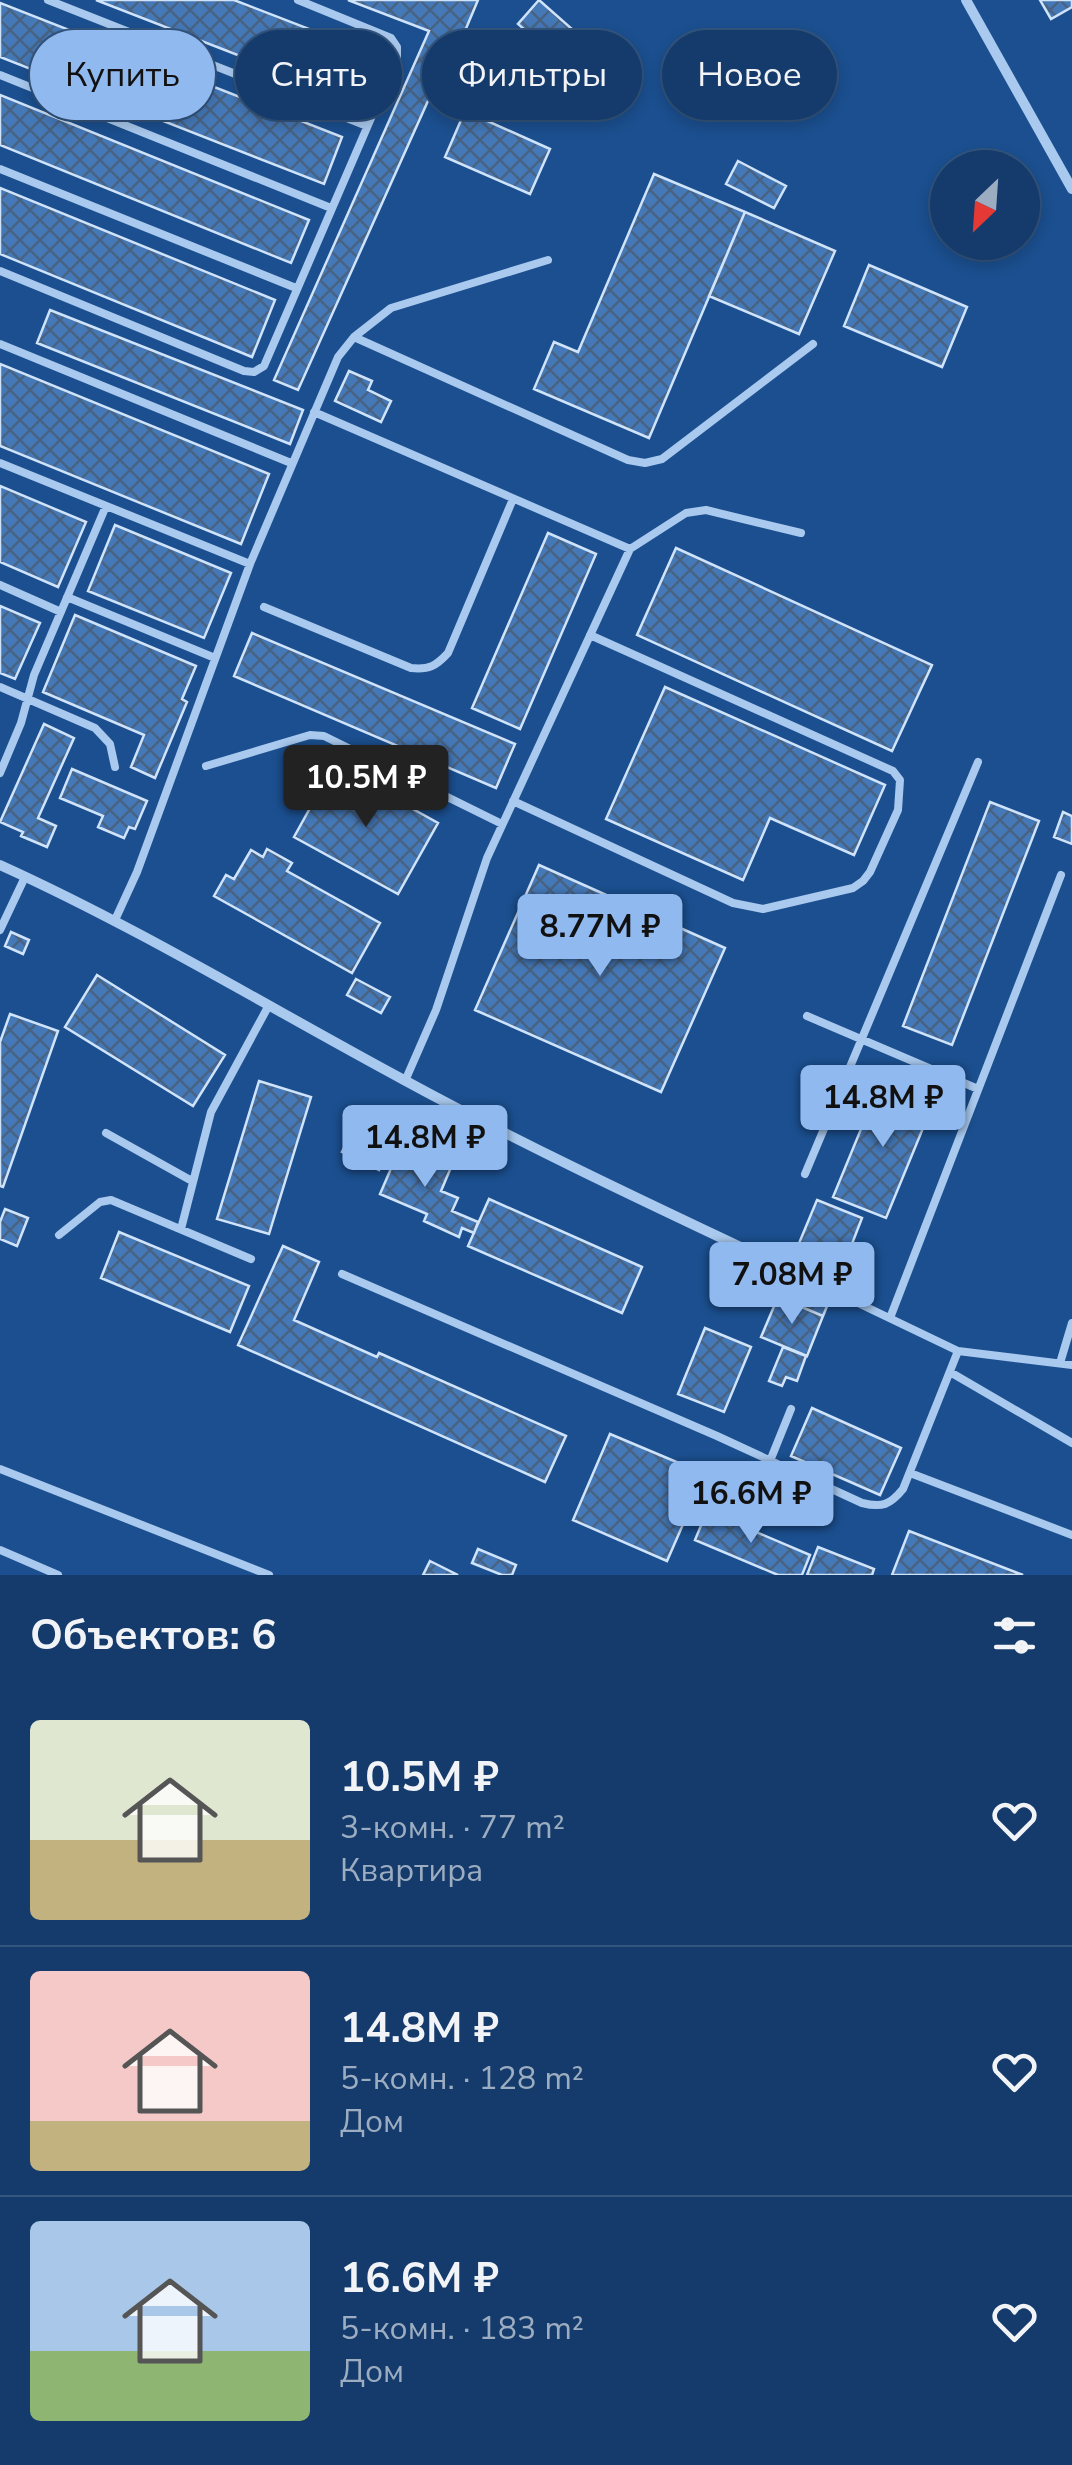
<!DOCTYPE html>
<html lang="ru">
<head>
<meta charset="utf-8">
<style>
  body { margin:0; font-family:"Nunito Sans",sans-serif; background:#1d4271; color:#f1f3f6; height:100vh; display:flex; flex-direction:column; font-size:38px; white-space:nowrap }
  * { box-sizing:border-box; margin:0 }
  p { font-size:32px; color:#9dadc1 }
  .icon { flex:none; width:55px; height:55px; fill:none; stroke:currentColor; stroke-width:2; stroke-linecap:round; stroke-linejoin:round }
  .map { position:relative; height:1575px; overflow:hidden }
  .sheet { display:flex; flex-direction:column; background:#143b6b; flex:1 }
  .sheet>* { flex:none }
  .hud { position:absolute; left:30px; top:30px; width:1012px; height:90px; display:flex; gap:20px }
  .needle { width:65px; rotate:205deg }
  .tools { position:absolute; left:930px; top:150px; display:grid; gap:20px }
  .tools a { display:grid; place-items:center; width:110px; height:110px; border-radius:50%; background:#143b6b; box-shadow:0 5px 15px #0003,0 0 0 2px #33557e; font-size:50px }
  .price { position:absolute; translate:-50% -85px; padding:0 22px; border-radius:10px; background:#90b9f0; color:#111; font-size:32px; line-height:65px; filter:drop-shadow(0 2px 5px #0008) }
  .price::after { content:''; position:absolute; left:50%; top:60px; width:30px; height:22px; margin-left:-15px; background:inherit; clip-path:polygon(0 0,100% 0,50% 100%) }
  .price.current { background:#222; color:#fff }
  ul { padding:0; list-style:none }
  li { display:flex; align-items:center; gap:30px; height:250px; padding:0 30px }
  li+li { border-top:2px solid #33557e }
  li span { display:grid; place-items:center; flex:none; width:280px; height:200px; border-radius:10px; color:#555 }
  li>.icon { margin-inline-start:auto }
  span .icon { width:120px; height:120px; fill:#fffc; stroke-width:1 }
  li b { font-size:42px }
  h2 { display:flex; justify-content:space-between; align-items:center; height:120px; padding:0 30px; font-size:42px }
  .tag { padding:0 35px; border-radius:45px; background:#143b6b; box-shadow:0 5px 15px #0003,0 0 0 2px #33557e; font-size:35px; line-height:90px }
  .tag.current { background:#90b9f0; color:#111 }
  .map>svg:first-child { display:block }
  .building { fill:url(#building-cross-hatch); stroke:#cfe3fa; stroke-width:2.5 }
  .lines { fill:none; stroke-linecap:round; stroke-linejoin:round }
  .service { stroke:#a9c9ee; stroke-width:8 }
  .minor { stroke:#a9c9ee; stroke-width:10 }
</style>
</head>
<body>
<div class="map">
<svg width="1072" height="1575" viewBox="0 0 1072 1575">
  <defs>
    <pattern id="building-cross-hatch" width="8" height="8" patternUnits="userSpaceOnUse" patternTransform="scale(2.5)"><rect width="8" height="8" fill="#4478b7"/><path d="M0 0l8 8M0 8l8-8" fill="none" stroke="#486282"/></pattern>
  </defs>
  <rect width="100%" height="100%" fill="#1b4f8f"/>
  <path class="building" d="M96,0H234L379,56L361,103Z
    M348,0H478L438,95L432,92L298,390L274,380L429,31Z
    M539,0L572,29L551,53L518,24Z
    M1040,0H1072V7L1051,19Z
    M0,3L342,137L324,184L0,57Z
    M0,95L309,220L291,263L0,145Z
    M465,111L550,149L530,194L445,157Z
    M738,161L786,186L774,208L726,184Z
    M654,174L745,212L649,438L534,389L554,342L578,352Z
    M0,188L275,300L252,357L0,254Z
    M745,212L835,251L799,334L709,296Z
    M869,265L967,307L942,367L844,326Z
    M50,310L303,410L290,444L37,343Z
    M0,364L269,474L241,544L0,446Z
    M349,371L372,381L368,390L391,401L381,422L335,401Z
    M0,486L86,522L58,587L0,562Z
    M115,525L231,573L204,638L88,591Z
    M548,533L596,554L520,729L472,708Z
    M676,548L932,665L892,751L637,635Z
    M0,606L40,623L15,679L0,673Z
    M75,615L196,666L182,699L187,702L155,778L131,767L144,735L43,692Z
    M252,633L515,744L496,788L234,676Z
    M665,687L885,785L854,855L770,818L743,880L606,819Z
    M44,724L74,738L38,818L56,826L47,847L21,836L23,832L0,822Z
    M334,765L438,823L398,894L294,837Z
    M72,769L147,801L135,829L129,827L124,838L98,827L103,816L60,798Z
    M990,802L1039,821L952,1045L903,1026Z
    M1063,812L1072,816V844L1054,837Z
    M267,849L292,863L287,871L380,923L352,973L214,896L226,875L234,879L251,850L263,857Z
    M539,865L725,948L661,1092L475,1010Z
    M11,932L29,940L23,954L5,946Z
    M97,975L225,1055L193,1106L65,1027Z
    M356,979L390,997L381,1013L347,995Z
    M10,1014L58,1031L3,1187L0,1186V1042Z
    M259,1081L311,1097L269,1234L217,1219Z
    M880,1083L933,1104L886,1218L833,1197Z
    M358,1118L395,1135L379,1170L342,1152Z
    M402,1143L452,1165L441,1191L458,1198L452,1211L478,1222L474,1233L462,1228L459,1237L424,1221L427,1214L380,1194Z
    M489,1199L642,1267L622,1313L468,1246Z
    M817,1200L862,1218L843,1267L797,1248Z
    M5,1209L28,1218L17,1246L0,1239V1222Z
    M119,1232L249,1286L230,1332L101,1278Z
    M283,1246L319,1262L294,1320L377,1357L379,1353L566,1436L545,1482L238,1345Z
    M797,1248L843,1267L823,1316L778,1297Z
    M778,1297L823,1316L807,1356L761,1337Z
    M705,1328L751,1347L724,1412L678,1394Z
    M783,1347L806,1356L797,1381L786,1377L782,1386L769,1381Z
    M812,1408L901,1448L880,1495L791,1456Z
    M610,1434L705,1474L667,1561L573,1520Z
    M707,1511L810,1555L802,1575H778L695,1540Z
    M909,1531L1023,1575H892Z
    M818,1547L874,1569L872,1575H807Z
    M478,1549L516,1565L512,1575H502L472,1563Z
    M430,1561L458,1575H423Z"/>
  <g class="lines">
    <path class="service" d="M48,0L367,126
      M0,75L331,208
      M0,169L296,288
      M0,271L244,371L254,372L264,366L397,58V47L391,38L298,0
      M354,337L628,460L645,463L662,459L813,344
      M0,344L291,463
      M314,412L630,549
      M0,463L250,564
      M0,585L61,612
      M67,597L215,658
      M264,607L411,668C429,670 436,666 448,653L513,499
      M0,687L95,728L110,744L115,767
      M206,766L310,735L324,736L502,824
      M0,773L21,723L34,675L106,506
      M513,801L733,903L763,909L853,888L863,881L870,872L898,810L900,780L893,771L590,635
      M115,920L137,872L250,564L338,357L354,337L391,308L548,260
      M0,930L25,877
      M807,1016L978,1089
      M405,1081L436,1010L487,858L630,549L686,513L706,510L801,533
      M106,1133L192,1181
      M805,1174L978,762
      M181,1229L211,1112L269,1005
      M59,1235L100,1202L111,1200L251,1259
      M342,1274L717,1436L862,1503C882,1508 890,1505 903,1489L958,1351L787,1269
      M890,1318L1061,875
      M958,1351L1072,1365
      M1060,1363L1072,1323
      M950,1372L1072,1443
      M770,1461L791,1409
      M0,1469L269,1575
      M910,1473L1072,1535
      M0,1550L58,1575"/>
    <path class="minor" d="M966,0L1072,189
      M0,865C139,928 270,1008 404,1080C529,1148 658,1208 787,1269"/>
  </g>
</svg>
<div class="tools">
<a><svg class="needle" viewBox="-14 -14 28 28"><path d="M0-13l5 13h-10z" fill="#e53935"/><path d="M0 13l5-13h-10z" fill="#9dadc1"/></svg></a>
</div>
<b class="price current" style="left:366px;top:830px">10.5M ₽</b>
<b class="price" style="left:600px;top:979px">8.77M ₽</b>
<b class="price" style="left:883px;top:1150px">14.8M ₽</b>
<b class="price" style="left:425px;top:1190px">14.8M ₽</b>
<b class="price" style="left:792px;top:1327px">7.08M ₽</b>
<b class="price" style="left:751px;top:1546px">16.6M ₽</b>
<div class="hud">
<a class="tag current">Купить</a>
<a class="tag">Снять</a>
<a class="tag">Фильтры</a>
<a class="tag">Новое</a>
</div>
</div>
<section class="sheet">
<h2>Объектов: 6<svg class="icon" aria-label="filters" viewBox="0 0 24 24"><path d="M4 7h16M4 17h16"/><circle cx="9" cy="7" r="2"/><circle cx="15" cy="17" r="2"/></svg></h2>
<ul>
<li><span style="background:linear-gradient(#dfe7d0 60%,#c2b280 0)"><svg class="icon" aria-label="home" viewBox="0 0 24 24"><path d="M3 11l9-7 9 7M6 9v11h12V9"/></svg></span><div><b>10.5M ₽</b><p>3-комн. · 77 m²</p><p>Квартира</p></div><svg class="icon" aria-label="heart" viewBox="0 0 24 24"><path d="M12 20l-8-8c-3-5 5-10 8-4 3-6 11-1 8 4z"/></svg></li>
<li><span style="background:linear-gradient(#f6c9c9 75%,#c2b280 0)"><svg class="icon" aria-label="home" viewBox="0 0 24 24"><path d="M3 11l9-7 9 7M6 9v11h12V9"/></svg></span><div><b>14.8M ₽</b><p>5-комн. · 128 m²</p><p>Дом</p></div><svg class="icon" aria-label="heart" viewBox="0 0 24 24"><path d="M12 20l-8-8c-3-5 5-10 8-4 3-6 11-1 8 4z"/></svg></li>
<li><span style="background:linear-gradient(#a9c7e8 65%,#8fb573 0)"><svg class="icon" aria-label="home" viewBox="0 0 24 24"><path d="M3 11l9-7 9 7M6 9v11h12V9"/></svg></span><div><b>16.6M ₽</b><p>5-комн. · 183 m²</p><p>Дом</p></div><svg class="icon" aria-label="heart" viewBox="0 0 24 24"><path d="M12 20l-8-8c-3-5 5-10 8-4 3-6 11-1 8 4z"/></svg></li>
</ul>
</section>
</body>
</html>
